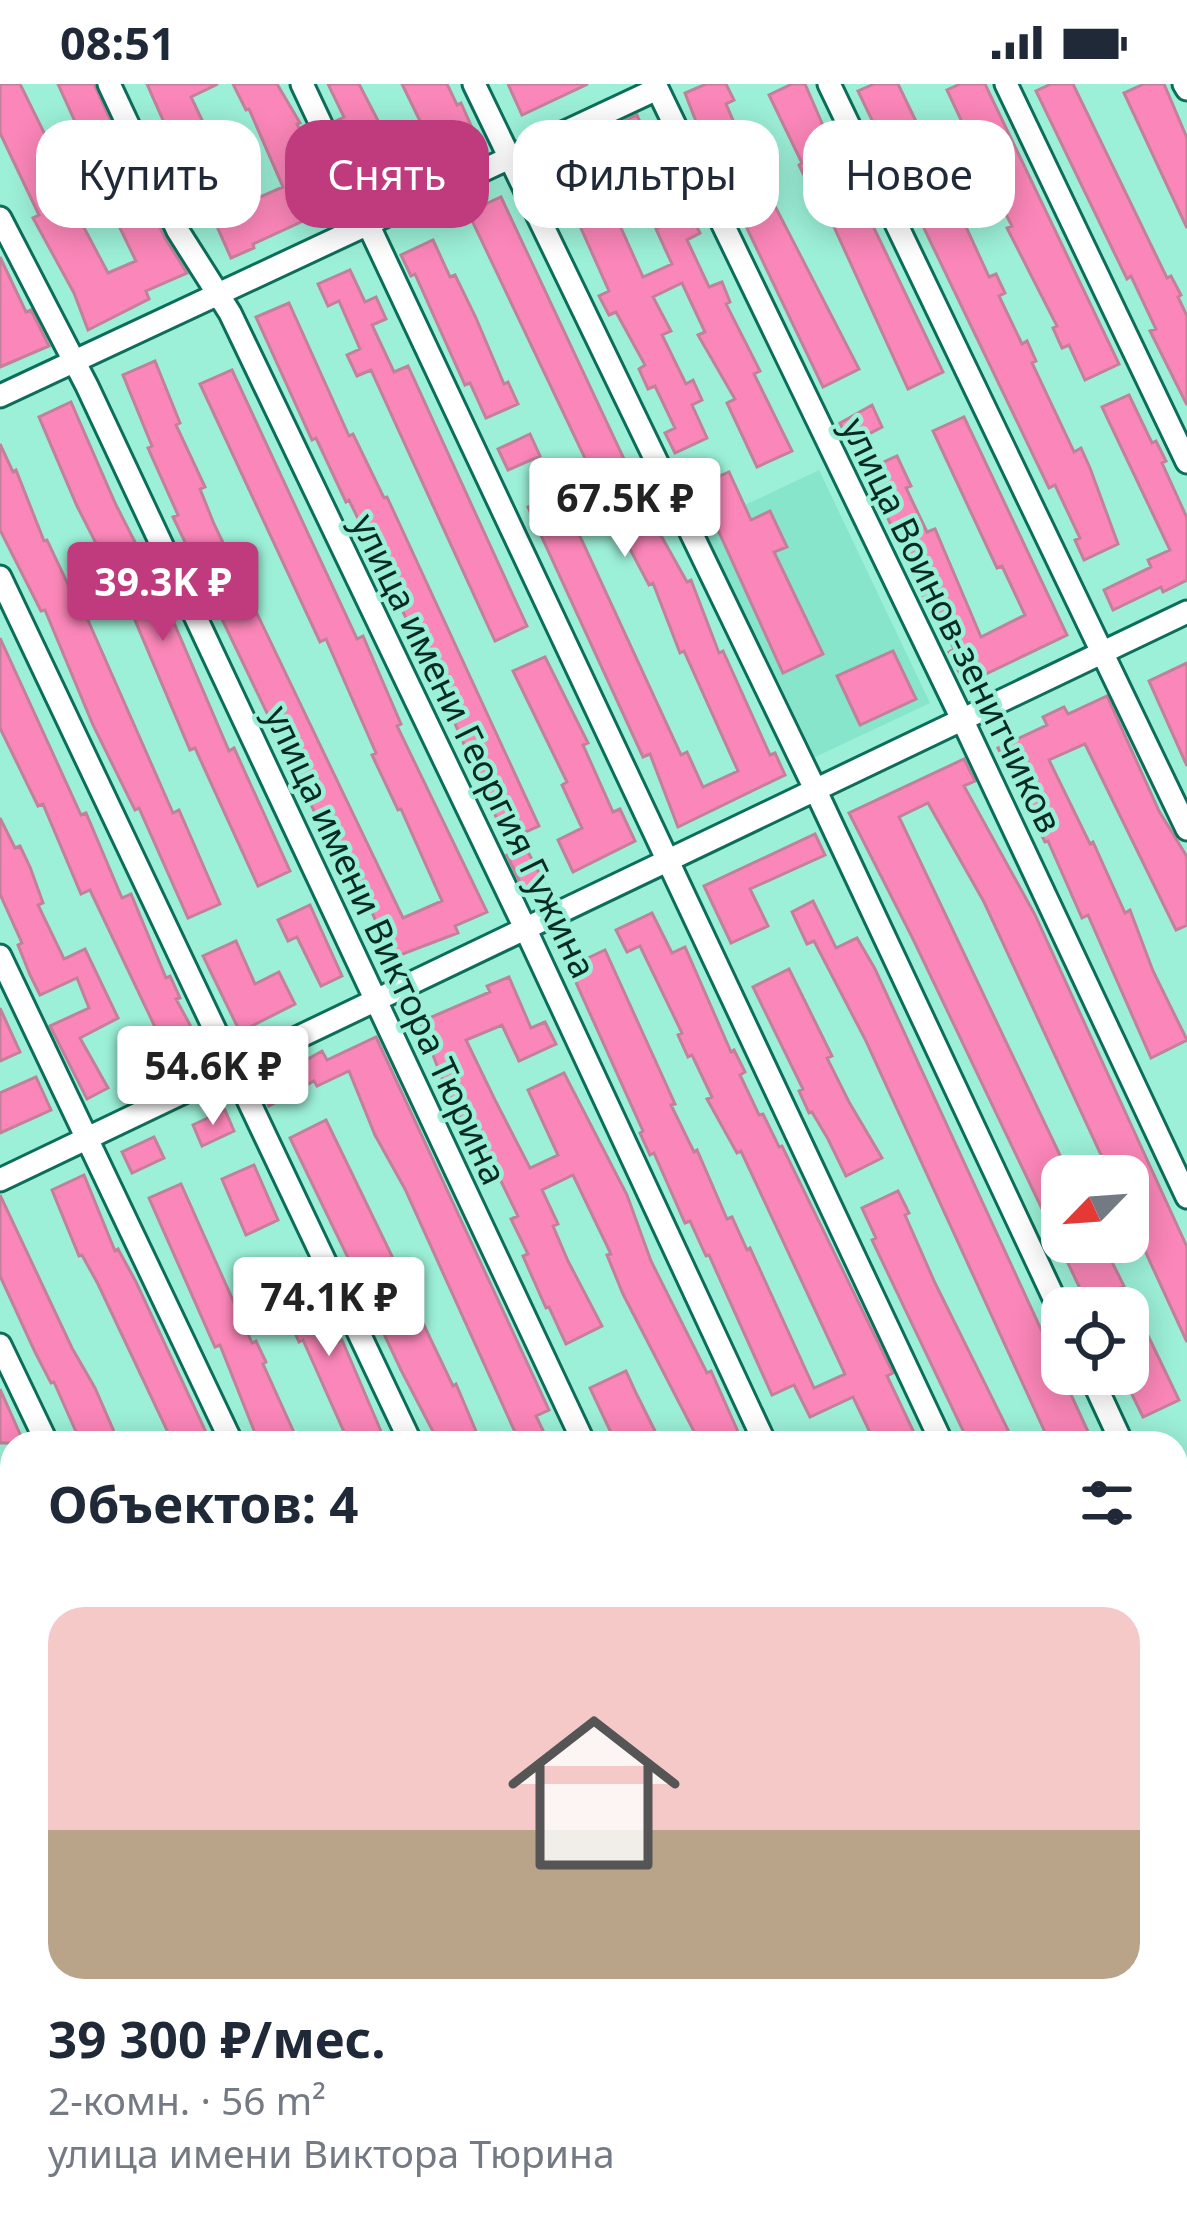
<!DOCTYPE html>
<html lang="ru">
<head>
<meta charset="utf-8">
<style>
  body { margin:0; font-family:"Noto Sans",sans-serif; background:#f2f2f3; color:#1f2937; height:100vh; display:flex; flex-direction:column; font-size:45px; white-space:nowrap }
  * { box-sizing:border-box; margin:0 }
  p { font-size:39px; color:#747a83 }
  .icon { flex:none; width:66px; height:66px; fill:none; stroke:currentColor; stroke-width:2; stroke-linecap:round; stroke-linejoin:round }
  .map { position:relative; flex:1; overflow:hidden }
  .panel { position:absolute; left:0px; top:1347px; width:1188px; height:807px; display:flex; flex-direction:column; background:#fff; border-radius:36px 36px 0 0; box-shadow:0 6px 30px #0003 }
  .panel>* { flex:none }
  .top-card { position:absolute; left:36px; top:36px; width:1116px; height:108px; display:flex; gap:24px }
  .needle { width:78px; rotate:245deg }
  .fabs { position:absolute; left:1041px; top:1071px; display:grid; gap:24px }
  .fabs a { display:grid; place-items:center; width:108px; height:108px; border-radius:24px; background:#fff; box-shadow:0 6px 30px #0003; font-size:60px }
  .price { position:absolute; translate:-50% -102px; padding:0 27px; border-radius:12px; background:#fff; color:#222; font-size:39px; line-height:78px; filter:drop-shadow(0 3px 6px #0008) }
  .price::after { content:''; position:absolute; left:50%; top:72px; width:36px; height:27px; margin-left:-18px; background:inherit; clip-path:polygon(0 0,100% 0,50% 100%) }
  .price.on { background:#c03b7e; color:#fff }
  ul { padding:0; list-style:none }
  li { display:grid; align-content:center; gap:24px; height:636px; padding:0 48px }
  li+li { border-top:3px solid #e0e1e3 }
  li span { display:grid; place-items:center; height:372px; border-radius:36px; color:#555 }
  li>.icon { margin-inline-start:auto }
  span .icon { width:216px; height:216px; fill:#fffc; stroke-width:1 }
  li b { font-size:51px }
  h2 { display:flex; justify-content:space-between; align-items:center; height:144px; padding:0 48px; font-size:51px }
  .tag { padding:0 42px; border-radius:36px; background:#fff; box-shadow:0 6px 30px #0003; font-size:42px; line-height:108px }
  .tag.on { background:#c03b7e; color:#fff }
  .status { display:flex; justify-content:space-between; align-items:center; height:84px; padding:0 60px; background:#fff; direction:ltr }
  .status svg { height:33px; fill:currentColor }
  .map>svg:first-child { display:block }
  .built { fill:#87e5cb }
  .building { fill:#fb86b9; stroke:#c3809b; stroke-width:3; fill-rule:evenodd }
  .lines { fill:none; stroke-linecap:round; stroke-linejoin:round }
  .minor-casing { stroke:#0c6e5a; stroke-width:27 }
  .path { stroke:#5d9d8b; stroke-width:3; stroke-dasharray:6 9; stroke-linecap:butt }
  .minor { stroke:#fff; stroke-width:21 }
  .labels { text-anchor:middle; stroke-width:9; stroke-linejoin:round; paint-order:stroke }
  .street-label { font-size:36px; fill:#062b22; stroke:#9cf0d7 }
</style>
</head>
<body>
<div class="status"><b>08:51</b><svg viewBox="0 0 49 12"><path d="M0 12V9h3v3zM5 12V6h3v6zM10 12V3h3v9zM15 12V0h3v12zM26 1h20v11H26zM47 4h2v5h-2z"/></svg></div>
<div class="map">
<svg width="1187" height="2152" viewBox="0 0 1187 2152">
  <rect width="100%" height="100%" fill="#9cf0d7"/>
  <path class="built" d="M819,386L930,619L811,675L701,442Z"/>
  <path class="building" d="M0,0H20L58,77L87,64L58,0H94L165,154L187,189L146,207L149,215L88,246L74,209L33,134L39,131L0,49ZM92,89H98L122,137L118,140L136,177L108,189L63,104Z
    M147,0H218L191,13L211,55L221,50L233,75L226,78L246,119L283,103L249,25L246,26L233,0H277L300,39L297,40L314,76L309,78L329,125L253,160L254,164L231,174L211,129L207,131L195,106L202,103L180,58L174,61Z
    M328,0H359L388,56L422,41L402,0H447L457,21L461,19L477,55L436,73L438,77L373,100L352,53L346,56L336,37L344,33Z
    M508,0H588L522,31Z
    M706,0H726L734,16L726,20L745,64L859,285L823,303L697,40L685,9Z
    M792,0H805L847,97L851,96L943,288L908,305L814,99L809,102L799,81L802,79L769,11Z
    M874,0H898L925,56L929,54L966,143L989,193L996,190L1005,209L999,212L1022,260L1027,257L1036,277L1032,279L1074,368L1081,364L1090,384L1118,460L1084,476L1075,456L1080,454L1055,401L1049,404L858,7Z
    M960,0H985L1119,280L1085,296L1069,261L1062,264L1053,244L1057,242L1007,144L1012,142L960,41L963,40L947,6Z
    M1051,0H1073L1167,194L1171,192L1181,211L1178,213L1187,232V321L1150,247L1156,245L1131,192L1127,195L1036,7Z
    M1144,0H1164L1187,54V144L1124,9Z
    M637,31L646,52L564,90L554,70Z
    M501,113L654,439L687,498L691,496L719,569L723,567L770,671L775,669L785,691L678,743L650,670L643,673L528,423L560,409L681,671L687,668L703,703L738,687L684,567L680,569L653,499L649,501L612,431L468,128Z
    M613,126L643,193L672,180L656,145L690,129L700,149L687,156L709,203L722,198L730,218L726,220L760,287L754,290L792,367L757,383L727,319L735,315L698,251L705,248L682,199L653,213L671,247L662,251L686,300L693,296L702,316L692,321L707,354L675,369L665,349L675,344L655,302L648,305L639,285L645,281L616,228L609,231L599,212L609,207L580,142Z
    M433,156L450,193L455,191L476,234L504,300L508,298L518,320L486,334L470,299L465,301L415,190L411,192L401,171Z
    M0,173L26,228L31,226L49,262L0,283Z
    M350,186L365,218L376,213L386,235L372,241L394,288L408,282L527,542L495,557L371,286L357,292L347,271L360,265L339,217L328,222L318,200Z
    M289,219L349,352L353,350L384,414L387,413L539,742L519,751L545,800L526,811L507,771L512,769L433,590L349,416L346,418L316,354L312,356L256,233Z
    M155,277L180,339L176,341L205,403L200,405L214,440L403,834L442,817L401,725L398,726L372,671L376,669L326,555L320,558L200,300L232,286L357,555L363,552L401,640L397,642L487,828L455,842L458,849L392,874L370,824L362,827L173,433L178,431L148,364L152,362L123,291Z
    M1129,311L1152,359L1156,357L1166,377L1162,379L1187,434V496L1163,508L1161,503L1113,526L1104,506L1151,483L1148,476L1170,466L1102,323Z
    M71,318L116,421L162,511L229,667L234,664L290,787L258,802L195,664L190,666L134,534L77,422L39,333Z
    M872,321L882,343L850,360L840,339Z
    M964,333L1067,551L965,600L949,568L954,565L929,512L924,514L866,386L897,372L911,402L906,404L927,448L935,445L981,553L1025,531L1002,482L997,484L933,347Z
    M530,350L540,372L508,386L498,365Z
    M0,360L13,388L16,386L44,457L47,456L80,526L83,525L173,729L179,726L220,820L188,834L139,724L135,726L93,641L45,526L41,527L0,446Z
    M729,388L751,436L770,427L787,463L774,468L823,570L783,589L698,402Z
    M0,554L81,731L86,729L122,814L131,810L166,894L170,892L180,914L176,915L203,965L145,991L128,960L156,945L90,806L81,810L43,720L38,722L0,644Z
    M893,567L916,615L860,641L837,592Z
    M545,573L588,659L583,661L613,728L620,725L635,757L573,788L558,756L582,744L562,701L567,698L513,587Z
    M1187,579V682L1149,597Z
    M1107,612L1159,727L1187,773V841L1176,846L1085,660L1049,676L1090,760L1093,758L1125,829L1130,826L1153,887L1187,956L1151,974L1088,831L1082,834L1048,757L1045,758L998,664L1047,641L1043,633L1064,623L1068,630Z
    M964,675L975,697L964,702L1035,831L1187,1163V1258L1128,1130V1076L1108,1086L984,818L928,719L899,733L1067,1086L1062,1089V1158H1102L1124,1202L1087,1219L913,855L849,729Z
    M0,734L15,764L20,762L30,783L43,819L38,821L64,875L85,865L118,934L80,954L108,1004L87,1015L50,942L89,924L77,894L40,911L30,891L18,861L22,859L0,810Z
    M815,750L825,771L750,805L768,842L731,859L704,802Z
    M813,817L836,864L857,854L875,885L1091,1354L1081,1359H1050L865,955L814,857L807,860L792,828Z
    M310,821L342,892L321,902L297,853L288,857L278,836Z
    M652,829L672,869L685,863L731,968L734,966L745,988L740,991L759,1031L763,1030L779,1063L782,1062L893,1289L887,1292L919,1359H875L853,1313L810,1333L794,1301L772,1311L709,1171L706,1172L690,1137L685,1139L654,1069L650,1071L640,1049L643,1047L569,883L605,866L675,1020L671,1021L694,1068L697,1066L727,1135L732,1133L747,1166L750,1164L814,1304L845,1290L741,1067L737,1069L707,1015L712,1013L692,971L688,973L678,951L682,949L640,862L627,868L616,846Z
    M236,857L255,900L279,888L295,920L240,948L203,872Z
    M789,885L832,972L827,974L849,1018L882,1074L846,1092L828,1055L812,1028L809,1029L799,1007L803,1005L753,903Z
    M509,893L531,944L545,938L556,960L519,977L502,941L466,956L495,1016L530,1084L558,1071L528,1006L564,989L627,1111L651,1177L707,1289L711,1287L743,1359H700L623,1210L607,1171L611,1170L573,1091L542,1106L558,1140L553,1142L568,1177L602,1242L566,1260L549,1223L546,1224L523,1172L528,1170L511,1135L518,1132L495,1085L487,1088L449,1012L420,938L490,908L487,902Z
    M0,924L20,968L0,977Z
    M376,953L549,1326L536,1332L549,1359H520L405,1105L375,1051L349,987L317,1002L314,997L269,1022L259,1003L322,967L327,976Z
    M36,993L51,1026L0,1049V1009Z
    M225,1026L234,1047L202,1062L193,1041Z
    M326,1036L404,1197L368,1215L290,1054Z
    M154,1053L164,1074L132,1089L122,1068Z
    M254,1081L278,1136L246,1151L222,1095Z
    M84,1091L115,1167L118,1165L136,1198L211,1359H173L98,1200L82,1171L79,1172L52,1106Z
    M181,1100L252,1259L256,1257L266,1278L263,1280L296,1353L283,1359H259L220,1261L215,1263L149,1114Z
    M898,1107L909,1129L905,1131L935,1199L1009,1348L986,1359H969L872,1156L876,1154L862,1124Z
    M0,1111L72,1264L95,1304L119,1359H81L54,1298L51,1299L35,1268L0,1192Z
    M306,1186L338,1258L342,1256L386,1359H349L303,1256L299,1258L274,1200Z
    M1128,1210L1179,1316L1143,1333L1122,1290H1128Z
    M420,1233L453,1302L456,1300L481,1359H439L401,1286L384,1250Z
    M626,1287L636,1309L661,1359H616L606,1338L590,1304Z
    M0,1305L24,1359H0Z"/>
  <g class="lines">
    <g class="minor-casing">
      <path id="minor" d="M109,0L178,147L230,229L525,844L765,1359
        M302,0L942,1359
        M474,0L815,705L1062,1231
        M655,0L962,635L1187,1113
        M829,0L1187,745
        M1006,0L1187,378
        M1184,0L1187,5
        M0,134L87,302L584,1359
        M0,312L657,5
        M0,493L411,1359
        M0,872L232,1359
        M0,1096L1187,528
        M0,1261L47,1359
        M1090,1290L1122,1359
        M1176,1422L1187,1416
        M0,1622L12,1648
        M1176,1709L1187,1703
        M1176,1940L1187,1935
        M0,2005L12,2030
        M947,2142L952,2152
        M1150,2142L1155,2152
        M364,2152L382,2142
        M770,2152L789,2142"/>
    </g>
    <path class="path" d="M1176,1734L1185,1729
      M418,2152L439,2142"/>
    <use href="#minor" class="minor"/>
  </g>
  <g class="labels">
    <g class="street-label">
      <text transform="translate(952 541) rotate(64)" y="13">улица Воинов-зенитчиков</text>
      <text transform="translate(474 662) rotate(64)" y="13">улица имени Георгия Гужина</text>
      <text transform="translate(386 861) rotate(65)" y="13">улица имени Виктора Тюрина</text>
    </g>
  </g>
</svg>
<div class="fabs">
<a><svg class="needle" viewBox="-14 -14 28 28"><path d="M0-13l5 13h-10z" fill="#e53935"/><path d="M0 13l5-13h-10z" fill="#747a83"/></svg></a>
<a><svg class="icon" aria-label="locate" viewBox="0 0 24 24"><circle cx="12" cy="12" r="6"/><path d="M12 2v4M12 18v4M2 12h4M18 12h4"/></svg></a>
</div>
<b class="price" style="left:625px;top:476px">67.5K ₽</b>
<b class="price on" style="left:163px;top:560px">39.3K ₽</b>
<b class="price" style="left:213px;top:1044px">54.6K ₽</b>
<b class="price" style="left:329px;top:1275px">74.1K ₽</b>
<div class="top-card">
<a class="tag">Купить</a>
<a class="tag on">Снять</a>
<a class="tag">Фильтры</a>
<a class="tag">Новое</a>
</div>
<section class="panel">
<h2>Объектов: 4<svg class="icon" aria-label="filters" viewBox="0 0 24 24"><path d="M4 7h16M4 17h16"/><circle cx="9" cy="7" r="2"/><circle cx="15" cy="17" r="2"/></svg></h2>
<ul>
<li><span style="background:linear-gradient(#f6c9c9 60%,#b9a48a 0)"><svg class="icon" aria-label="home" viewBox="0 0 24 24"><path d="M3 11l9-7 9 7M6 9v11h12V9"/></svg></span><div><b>39 300 ₽/мес.</b><p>2-комн. · 56 m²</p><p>улица имени Виктора Тюрина</p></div></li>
</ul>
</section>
</div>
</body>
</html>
